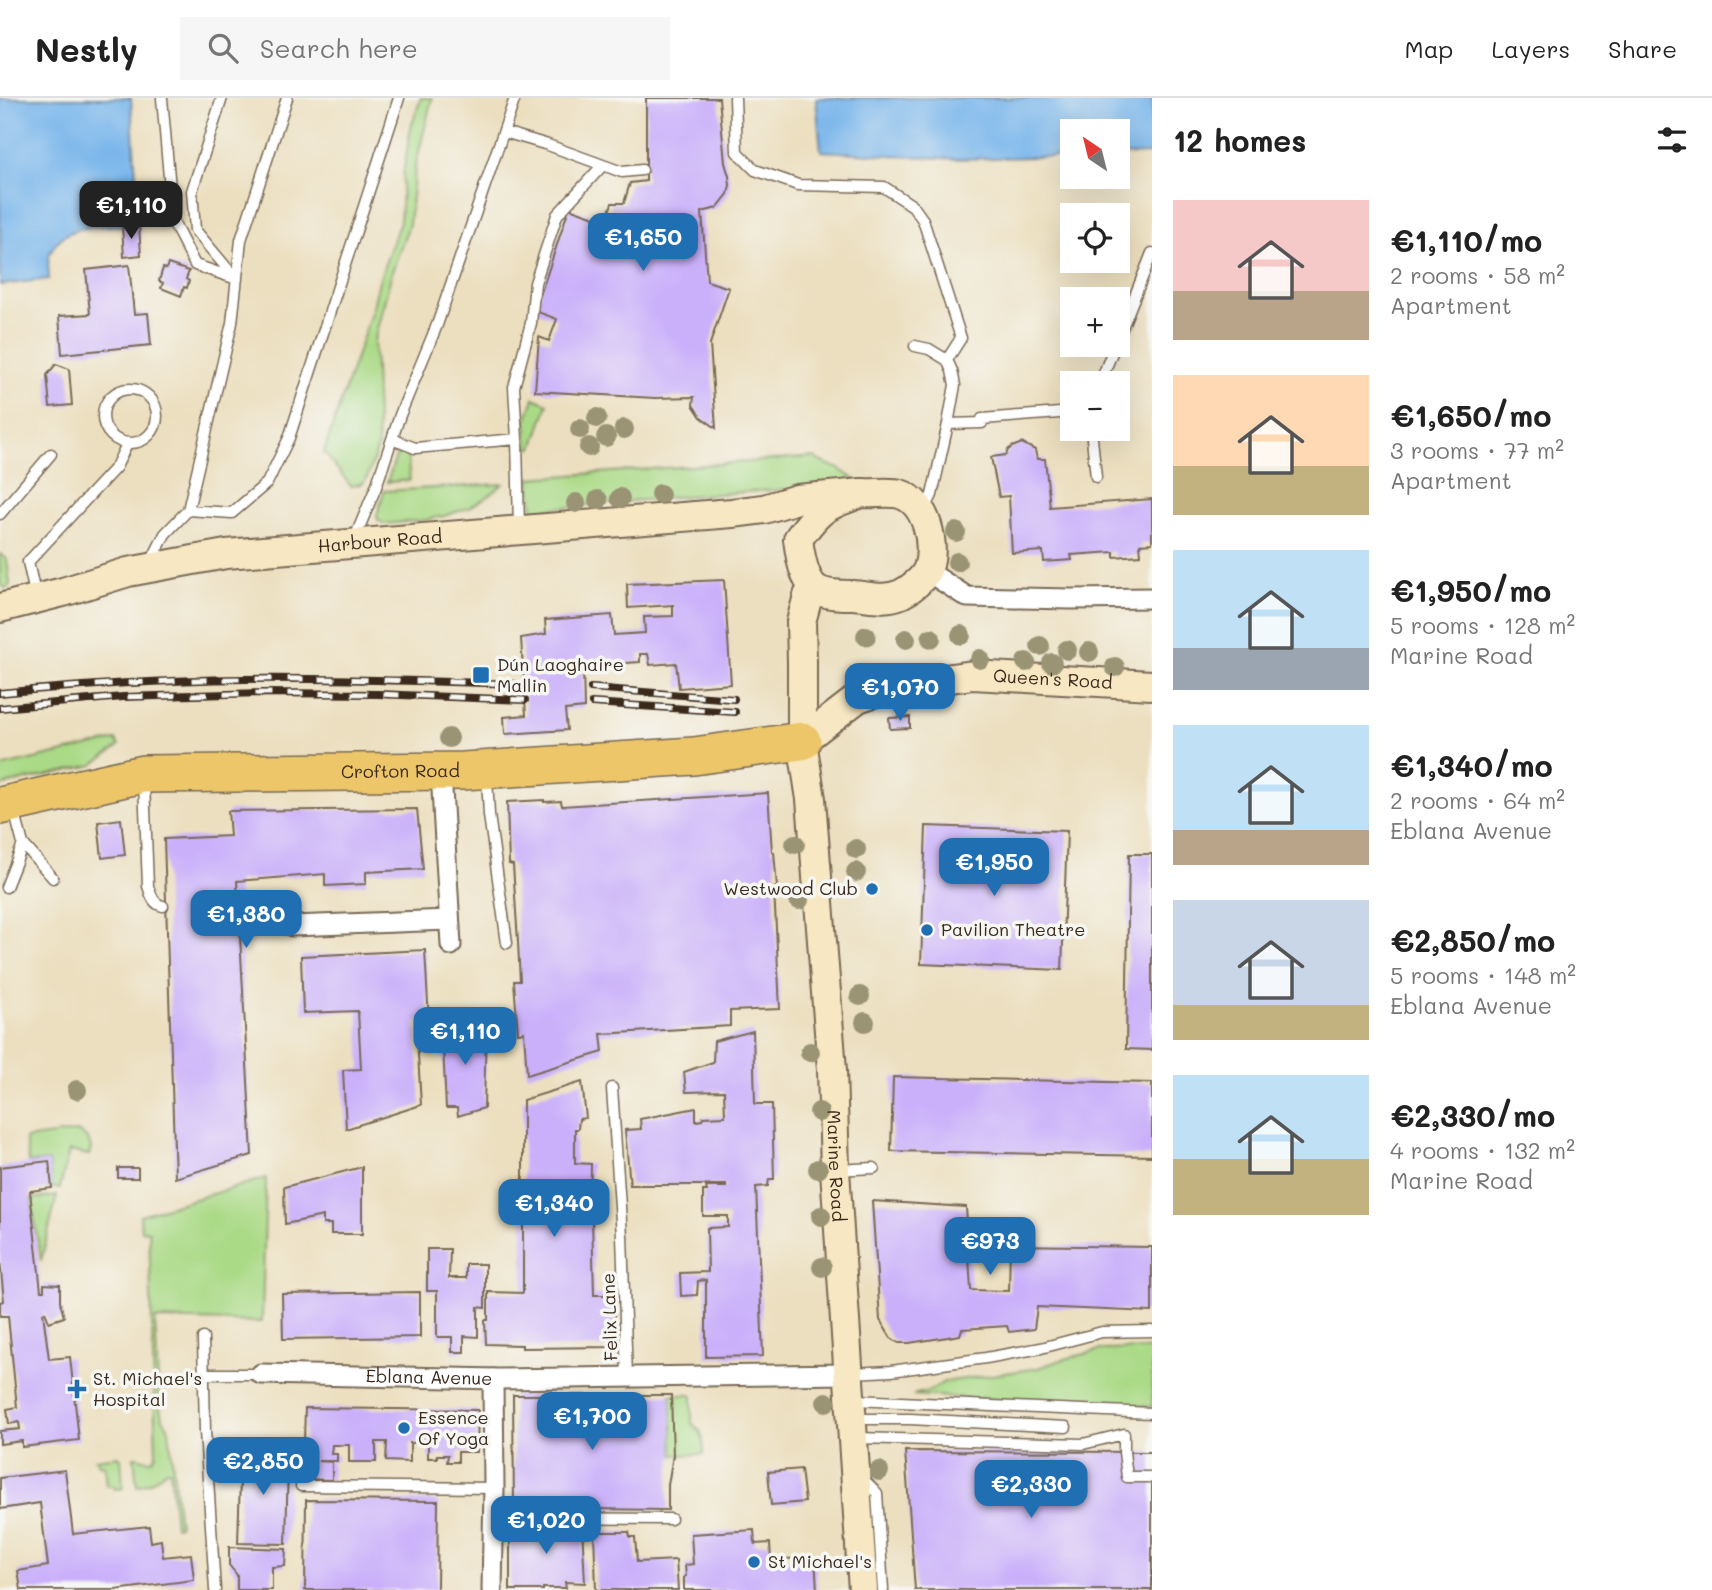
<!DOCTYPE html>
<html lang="en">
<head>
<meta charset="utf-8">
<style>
  body { margin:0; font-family:Mali,sans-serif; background:#f6f6f6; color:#222; height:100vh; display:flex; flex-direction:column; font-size:26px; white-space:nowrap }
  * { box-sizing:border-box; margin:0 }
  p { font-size:23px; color:#767676 }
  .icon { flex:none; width:38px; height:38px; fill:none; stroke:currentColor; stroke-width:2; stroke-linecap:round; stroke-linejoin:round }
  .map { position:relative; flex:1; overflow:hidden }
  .sheet { display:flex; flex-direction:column; background:#fff; width:560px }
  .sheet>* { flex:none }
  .needle { width:46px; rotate:325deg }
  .controls { position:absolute; left:1060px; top:21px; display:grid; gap:14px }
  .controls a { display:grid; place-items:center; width:70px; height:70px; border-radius:0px; background:#fff; box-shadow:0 7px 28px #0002; font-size:35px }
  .price { position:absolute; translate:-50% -60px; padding:0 16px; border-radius:14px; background:#1f6fb2; color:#fff; font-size:23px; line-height:46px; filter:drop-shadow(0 2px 4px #0008) }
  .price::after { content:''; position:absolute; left:50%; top:42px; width:21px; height:16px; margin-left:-10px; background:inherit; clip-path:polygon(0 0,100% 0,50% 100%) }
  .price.current { background:#222; color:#fff }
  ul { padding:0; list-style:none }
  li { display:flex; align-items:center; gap:21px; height:175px; padding:0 21px }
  li span { display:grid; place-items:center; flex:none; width:196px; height:140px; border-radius:0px; color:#555 }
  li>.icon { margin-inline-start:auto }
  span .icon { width:84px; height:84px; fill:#fffc; stroke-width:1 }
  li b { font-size:30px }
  h2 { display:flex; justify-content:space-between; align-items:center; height:84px; padding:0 21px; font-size:30px }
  header { display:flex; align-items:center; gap:42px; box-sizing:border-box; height:98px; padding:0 35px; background:#fff; border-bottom:2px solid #e0e0e0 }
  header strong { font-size:33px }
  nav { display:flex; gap:38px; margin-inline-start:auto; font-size:24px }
  .search { width:490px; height:63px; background:#f6f6f6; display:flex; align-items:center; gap:18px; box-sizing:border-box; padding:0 24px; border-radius:0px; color:#767676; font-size:26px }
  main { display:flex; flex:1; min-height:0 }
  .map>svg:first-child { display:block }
  .green { fill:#abda87; stroke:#738252; stroke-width:2 }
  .water { fill:#78b5eb; stroke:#5a7084; stroke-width:2 }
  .building { fill:#cab0fa }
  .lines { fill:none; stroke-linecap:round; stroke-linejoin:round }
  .lane-casing { stroke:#796956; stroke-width:13 }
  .street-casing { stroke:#796956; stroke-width:23 }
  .secondary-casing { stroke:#796956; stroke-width:32 }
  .highway-casing { stroke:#796956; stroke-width:40 }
  .lane { stroke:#fff; stroke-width:10 }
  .street { stroke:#fff; stroke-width:19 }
  .secondary { stroke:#f7e8c3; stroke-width:28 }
  .highway { stroke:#ecc669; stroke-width:37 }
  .rail-casing { stroke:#3b2a1e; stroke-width:8 }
  .rail { stroke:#f6f6f2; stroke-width:5; stroke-dasharray:16; stroke-linecap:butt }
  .tree { fill:#9a9475 }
  .poi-dot { fill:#1f6fb2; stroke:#f6f6f2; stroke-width:2.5 }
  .labels { text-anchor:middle; stroke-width:7; stroke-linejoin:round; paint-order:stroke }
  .street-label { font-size:18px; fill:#3b2a1e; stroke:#f6f6f2 }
  .poi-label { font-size:18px; fill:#3b2a1e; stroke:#f6f6f2; text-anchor:start }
</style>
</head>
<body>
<header>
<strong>Nestly</strong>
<div class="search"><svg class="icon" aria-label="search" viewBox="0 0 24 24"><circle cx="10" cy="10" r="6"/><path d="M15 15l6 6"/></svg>Search here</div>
<nav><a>Map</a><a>Layers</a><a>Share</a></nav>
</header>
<main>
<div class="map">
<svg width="1152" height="1492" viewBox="0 0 1152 1492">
  <rect width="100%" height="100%" fill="#f6f6f2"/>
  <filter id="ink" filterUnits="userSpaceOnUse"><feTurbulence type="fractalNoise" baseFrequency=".0143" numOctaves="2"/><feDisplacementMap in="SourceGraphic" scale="14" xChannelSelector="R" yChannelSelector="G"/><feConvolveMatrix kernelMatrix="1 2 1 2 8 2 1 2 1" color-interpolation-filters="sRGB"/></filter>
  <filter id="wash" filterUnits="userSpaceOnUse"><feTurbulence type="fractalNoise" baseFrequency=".00686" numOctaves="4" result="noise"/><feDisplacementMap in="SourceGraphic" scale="28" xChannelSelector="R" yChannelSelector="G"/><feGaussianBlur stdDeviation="1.57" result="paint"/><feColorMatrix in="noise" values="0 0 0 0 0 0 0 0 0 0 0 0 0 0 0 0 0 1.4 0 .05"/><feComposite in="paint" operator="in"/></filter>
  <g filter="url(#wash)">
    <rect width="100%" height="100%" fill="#ecdfbf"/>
    <path class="green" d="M421,0H432L415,70L409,126L392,174L374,243L378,349L367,380L363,385L351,388L324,354L372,212L379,183L400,123L403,77L411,29Z
      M534,300L548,306L533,350L528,351L526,323Z
      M400,353L407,356L410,382L387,384L397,356Z
      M814,359L819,363L839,371L861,386L687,398L533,412L530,380Z
      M503,386L487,399L468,410L444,418L425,422L385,426L378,422L377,418L384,393Z
      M0,456L7,461L10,487L6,491L0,486Z
      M116,642L119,648L93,667L0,688V669Z
      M75,1034L81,1035L88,1042L91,1050L89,1057L69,1053L60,1090H52L49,1063L29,1065L25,1041Z
      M266,1080L262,1224L155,1221L159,1306L162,1319L169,1331L179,1428H175L170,1372H167L150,1384L137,1388L134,1359C143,1358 151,1368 156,1356L149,1133L141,1132L140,1117Z
      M57,1098L41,1163L31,1101Z
      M1152,1251V1309L913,1297L931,1292L944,1284L1038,1270L1061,1262L1101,1252Z
      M692,1297V1326C704,1332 703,1344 704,1356L673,1357L671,1297Z
      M118,1358L121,1360L123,1390L115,1391L113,1388H107L105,1368L100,1367L95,1361Z"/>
    <path class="water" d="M0,0H131L139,127C109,129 61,121 49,158C47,165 49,174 49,181L0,187Z
      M816,0H1152V56L1118,57V33H1073V58L958,61L821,53Z"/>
    <g id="blocks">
      <path class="building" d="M646,0H719L725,65L729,78L730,87L728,96L717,110L702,114L707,183L729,190L710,246L716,330L701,319L693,307L694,299L655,300L535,293L539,239L549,243L557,221L535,213L569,110L606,123L612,105H624L630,85L646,83Z
        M139,127L141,157L124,159L122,128Z
        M168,166L189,173L186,181L189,183L187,190L184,189L181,198L161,190L163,185L159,183L163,170L166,171Z
        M129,167L134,216L148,215L151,247L62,256L59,218L90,216L86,172Z
        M56,266L69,271L72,307L50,309L47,277Z
        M1022,345L1035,352L1037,361H1045L1050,409L1152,401V445L1140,446L1141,457L1114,459V454L1071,457L1072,462L1044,464L1043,453L1012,455L1009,398L999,399L991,359L1006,357L1008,352L1012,349Z
        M724,482L731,586L679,590L676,565L650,567L648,556H640V564L583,568L584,610L565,612L567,632L505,636L504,619L526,617L521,540L546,536L545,522L612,517L614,537L645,535L644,519L673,518V507L628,510L627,486Z
        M910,619V630L890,631L889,620Z
        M768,695L772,754H774L777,789L774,790L780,911L730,913V928L601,936L603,954L527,977L524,934L518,935L514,883H520L518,844L513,767L509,766L507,704L544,702V704L561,703L562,708Z
        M417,711L423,771L366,774V786L325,788V776L237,783L252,1057L175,1080L164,741L230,738L228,713Z
        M121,721L125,757L102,760L98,724Z
        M926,728L1067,733L1062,872L921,866Z
        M1129,756H1152V952L1126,951Z
        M425,852L429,923H416L421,1007L346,1031L343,972L361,971L358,913L303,915L301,858Z
        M486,926L484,1010L458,1018L457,1010H446L442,927Z
        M753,933L755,1006H772L774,1081H769L768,1088L756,1089L763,1258L706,1259V1182L698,1183L697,1197L681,1198L680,1175L708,1174L707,1130L728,1129V1118H703V1093H707L706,1089H726V1087H630L625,1032L641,1031L640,1021L696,1010V1023L702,1022L703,1019L725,1018L724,993L686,994L684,974L713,964L714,943Z
        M893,979L1152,985V1058L891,1053Z
        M582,984L586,1020L579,1021L578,1031H575V1065L591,1066L590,1119H592L594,1197H615V1249L522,1250V1247L486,1246L485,1222H488V1194L523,1195V1002Z
        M49,1063L52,1090L30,1093L41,1193H44V1186L60,1187V1204L64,1219L49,1224L45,1214L43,1215L49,1261L70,1259L79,1342L22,1349V1343L0,1346V1333L20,1331L19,1324L9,1326L7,1311L17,1309L8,1218H0V1204L4,1203L0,1163V1069Z
        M362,1069V1136H331V1126H323V1118L285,1126L284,1089Z
        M118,1070H138V1080H118Z
        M872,1103L966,1109L971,1192L1009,1193L1010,1147L1152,1149V1214L1037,1209L1034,1231L1009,1234L1007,1228L962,1231L960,1237L909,1245H899L891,1240L880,1222Z
        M427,1151H450L449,1180H466V1166H485V1210L478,1209V1239L464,1238V1254H452V1239H437V1193H427Z
        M420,1194V1239L283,1241L282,1196Z
        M513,1297H671L673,1357L668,1387V1412L514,1410Z
        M305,1310L478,1312L477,1354H458V1364H447L448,1357H437V1360H428V1344L410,1345V1364L386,1363L387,1344H376V1364H349V1347H332L331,1356H337V1363H318L332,1364V1382L297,1381L296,1344H304Z
        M241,1349L275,1350V1364H288L286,1446L238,1445Z
        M905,1353L1152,1354V1492H915Z
        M801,1371L805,1404L771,1407L768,1374Z
        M65,1372L73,1436L149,1428L151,1444L161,1442L163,1459L191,1456L194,1482L115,1492H21L18,1473L48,1468L40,1405L0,1411V1380Z
        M306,1402L438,1403L437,1492H305Z
        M510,1426L582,1427L585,1485L565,1484L566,1490H543V1492H510Z
        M754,1432L755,1446L770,1445L771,1462L815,1459L817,1492H684V1479L686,1478L685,1467L693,1466L691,1436Z
        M594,1434H629L630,1439H635L637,1464L676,1462L678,1492H596Z
        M229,1449L286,1451L285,1468L272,1469V1492H237V1477L229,1467Z"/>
    </g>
  </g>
  <g filter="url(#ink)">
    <use href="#blocks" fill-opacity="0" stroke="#796956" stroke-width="2"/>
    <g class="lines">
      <g class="lane-casing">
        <path id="lane" d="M162,0L173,124L195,167L237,181
          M222,0L192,93L195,132L236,181
          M735,0L737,54L755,72L798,87L884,89L913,108L923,122L961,240L947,262
          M504,34L548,47L622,74L642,72
          M1118,240L1152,155
          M915,248L929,251L947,262L952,273L955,287L948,326L932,397L925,411
          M1100,285L1115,247
          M103 318a27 27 0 1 1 54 0a27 27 0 1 1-54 0Z
          M948,326L982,325V321L1073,314
          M1091,331L1096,379
          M392,341L415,350L517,341L519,431
          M517,341L514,289L531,225L535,185L557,117L602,68
          M188,412L232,415L267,385L289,340L399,0
          M0,416L51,356
          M354,442L376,389L400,317L437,227L515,0
          M150,466L165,436L188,412L232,225L241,142L287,0
          M36,500L28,464L116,369L127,346
          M487,679L489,717L507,845
          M144,684L148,788C151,797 153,806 163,808
          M14,712L23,746L53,780
          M6,789L23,746
          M612,990L622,1138L627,1278
          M836,1072L874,1070
          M203,1240L205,1333L215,1492
          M852,1275L891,1273L986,1260L1041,1250L1102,1234L1152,1233
          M203,1276H261
          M854,1302L1152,1315
          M853,1321H910L1066,1329
          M856,1340L1083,1346L1124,1336V1354L1127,1379H1152
          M863,1381L877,1395L883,1492
          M301,1388L494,1390
          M493,1420L671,1421"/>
      </g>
      <g class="street-casing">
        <g id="street">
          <path d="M927,473L967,499L1071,501L1152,500"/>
          <path d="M441,674L451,847"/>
          <path d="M292,828L449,822"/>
          <path id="s1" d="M261,1276L498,1281L848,1276"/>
          <path d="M492,1492L494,1390L493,1281"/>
        </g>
      </g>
      <g class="secondary-casing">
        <g id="secondary">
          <path d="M862,395C872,396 891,393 900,396C927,404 936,447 928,470C924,481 911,491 901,496C884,503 870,498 853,497C842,497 825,497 816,491C803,481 800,456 798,441C821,409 825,408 862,395Z"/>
          <path id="s2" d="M816,491L808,498L801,524L802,564V643L811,701L832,972L835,1072L863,1492"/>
          <path id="s3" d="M0,510L63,494L128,474L226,456L732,415L764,411L797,401L862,395"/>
          <path id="s4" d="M802,643L858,600L876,594L929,583L973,577L1152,587"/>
        </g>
      </g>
      <g class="highway-casing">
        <g id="highway">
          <path id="s5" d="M0,708L143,676L463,673L694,658L802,643"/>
        </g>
      </g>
      <use href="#lane" class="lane"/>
      <use href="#street" class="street"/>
      <use href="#secondary" class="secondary"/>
      <use href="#highway" class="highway"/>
      <g class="rail-casing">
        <path id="rail" d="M591,590L734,601
          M0,595C81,587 163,582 244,581C335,580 425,583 515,586
          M592,605L735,614
          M0,610L123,599L263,595L377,596L525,602"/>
      </g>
      <use href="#rail" class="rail"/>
    </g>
    <g class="tree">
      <circle cx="597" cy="320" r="10"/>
      <circle cx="580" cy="331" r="10"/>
      <circle cx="624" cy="331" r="10"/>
      <circle cx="606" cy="339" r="10"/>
      <circle cx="589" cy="349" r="10"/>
      <circle cx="660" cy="396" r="10"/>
      <circle cx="620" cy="400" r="10"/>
      <circle cx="598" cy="402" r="10"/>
      <circle cx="576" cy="405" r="10"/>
      <circle cx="956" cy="434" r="10"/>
      <circle cx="957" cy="464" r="10"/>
      <circle cx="961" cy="537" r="10"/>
      <circle cx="866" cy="538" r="10"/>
      <circle cx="931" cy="540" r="10"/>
      <circle cx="906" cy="541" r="10"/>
      <circle cx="1040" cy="548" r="10"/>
      <circle cx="1067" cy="552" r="10"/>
      <circle cx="1089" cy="554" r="10"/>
      <circle cx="980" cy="561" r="10"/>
      <circle cx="1026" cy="564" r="10"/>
      <circle cx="1052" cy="565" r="10"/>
      <circle cx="1115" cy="569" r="10"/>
      <circle cx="449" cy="640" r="10"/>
      <circle cx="795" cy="746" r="10"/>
      <circle cx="856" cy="751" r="10"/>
      <circle cx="856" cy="774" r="10"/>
      <circle cx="799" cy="802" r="10"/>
      <circle cx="860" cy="898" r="10"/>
      <circle cx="865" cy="924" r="10"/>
      <circle cx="810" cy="954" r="10"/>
      <circle cx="77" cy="992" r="10"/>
      <circle cx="819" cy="1014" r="10"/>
      <circle cx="818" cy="1071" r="10"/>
      <circle cx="821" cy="1118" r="10"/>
      <circle cx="822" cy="1169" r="10"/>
      <circle cx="826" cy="1304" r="10"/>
      <circle cx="879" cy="1373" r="10"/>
    </g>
  </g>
  <g class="poi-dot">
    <rect x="472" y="568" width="18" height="18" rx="3.5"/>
    <circle cx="872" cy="791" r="7"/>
    <circle cx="927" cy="832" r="7"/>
    <path d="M73.5 1280.5h7v7h7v7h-7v7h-7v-7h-7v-7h7z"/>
    <circle cx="404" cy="1330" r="7"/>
    <circle cx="754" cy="1464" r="7"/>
  </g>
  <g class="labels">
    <g class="street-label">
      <text dy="6" stroke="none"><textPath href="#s3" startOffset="387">Harbour Road</textPath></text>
      <text dy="6" stroke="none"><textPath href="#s4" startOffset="268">Queen's Road</textPath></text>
      <text dy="6" stroke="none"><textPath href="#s5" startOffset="404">Crofton Road</textPath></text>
      <text dy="6" stroke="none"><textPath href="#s2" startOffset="583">Marine Road</textPath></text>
      <text transform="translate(610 1219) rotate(-92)" y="6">Felix Lane</text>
      <text dy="6" stroke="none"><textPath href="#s1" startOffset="168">Eblana Avenue</textPath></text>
    </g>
    <g class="poi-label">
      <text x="497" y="573">Dún Laoghaire<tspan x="497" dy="21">Mallin</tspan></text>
      <text x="858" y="797" text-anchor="end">Westwood Club</text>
      <text x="941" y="838">Pavilion Theatre</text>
      <text x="93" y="1287">St. Michael's<tspan x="93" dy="21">Hospital</tspan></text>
      <text x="418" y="1326">Essence<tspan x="418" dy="21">Of Yoga</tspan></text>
      <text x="768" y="1470">St Michael's</text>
    </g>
  </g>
</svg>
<div class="controls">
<a><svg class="needle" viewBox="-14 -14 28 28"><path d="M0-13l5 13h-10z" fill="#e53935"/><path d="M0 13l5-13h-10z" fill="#767676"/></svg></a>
<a><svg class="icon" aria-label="locate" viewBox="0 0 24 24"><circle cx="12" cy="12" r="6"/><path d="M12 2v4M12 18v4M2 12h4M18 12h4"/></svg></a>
<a>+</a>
<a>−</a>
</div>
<b class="price current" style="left:131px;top:143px">€1,110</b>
<b class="price" style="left:643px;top:175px">€1,650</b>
<b class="price" style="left:900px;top:625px">€1,070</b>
<b class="price" style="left:994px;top:800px">€1,950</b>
<b class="price" style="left:246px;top:852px">€1,380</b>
<b class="price" style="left:465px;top:969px">€1,110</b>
<b class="price" style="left:554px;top:1141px">€1,340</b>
<b class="price" style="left:990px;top:1179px">€973</b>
<b class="price" style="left:592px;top:1354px">€1,700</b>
<b class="price" style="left:263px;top:1399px">€2,850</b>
<b class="price" style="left:1031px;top:1422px">€2,330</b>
<b class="price" style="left:546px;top:1458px">€1,020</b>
</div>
<section class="sheet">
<h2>12 homes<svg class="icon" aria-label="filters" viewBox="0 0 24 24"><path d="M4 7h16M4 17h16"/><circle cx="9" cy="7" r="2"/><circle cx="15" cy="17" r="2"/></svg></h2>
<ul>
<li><span style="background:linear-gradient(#f6c9c9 65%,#b9a48a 0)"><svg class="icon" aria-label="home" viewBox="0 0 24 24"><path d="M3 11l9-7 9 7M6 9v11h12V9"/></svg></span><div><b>€1,110/mo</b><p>2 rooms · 58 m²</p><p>Apartment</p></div></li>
<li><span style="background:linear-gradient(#ffd9b3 65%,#c2b280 0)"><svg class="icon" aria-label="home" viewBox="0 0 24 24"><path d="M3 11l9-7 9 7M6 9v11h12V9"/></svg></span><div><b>€1,650/mo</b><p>3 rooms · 77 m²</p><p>Apartment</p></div></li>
<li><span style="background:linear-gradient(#bfe0f5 70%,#9aa5b1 0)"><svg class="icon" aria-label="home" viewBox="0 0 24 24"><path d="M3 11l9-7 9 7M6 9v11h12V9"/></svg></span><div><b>€1,950/mo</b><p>5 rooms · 128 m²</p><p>Marine Road</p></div></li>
<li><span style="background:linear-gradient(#bfe0f5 75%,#b9a48a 0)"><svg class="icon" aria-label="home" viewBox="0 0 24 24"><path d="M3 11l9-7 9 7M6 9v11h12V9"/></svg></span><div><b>€1,340/mo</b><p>2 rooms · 64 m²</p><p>Eblana Avenue</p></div></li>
<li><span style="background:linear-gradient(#c9d6e8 75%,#c2b280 0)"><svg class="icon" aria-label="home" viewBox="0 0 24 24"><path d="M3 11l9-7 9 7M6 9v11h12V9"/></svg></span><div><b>€2,850/mo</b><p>5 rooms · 148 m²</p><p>Eblana Avenue</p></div></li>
<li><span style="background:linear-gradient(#bfe0f5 60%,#c2b280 0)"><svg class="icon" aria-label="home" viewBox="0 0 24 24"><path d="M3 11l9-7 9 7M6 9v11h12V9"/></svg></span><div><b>€2,330/mo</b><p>4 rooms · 132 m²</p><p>Marine Road</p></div></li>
</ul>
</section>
</main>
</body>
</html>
